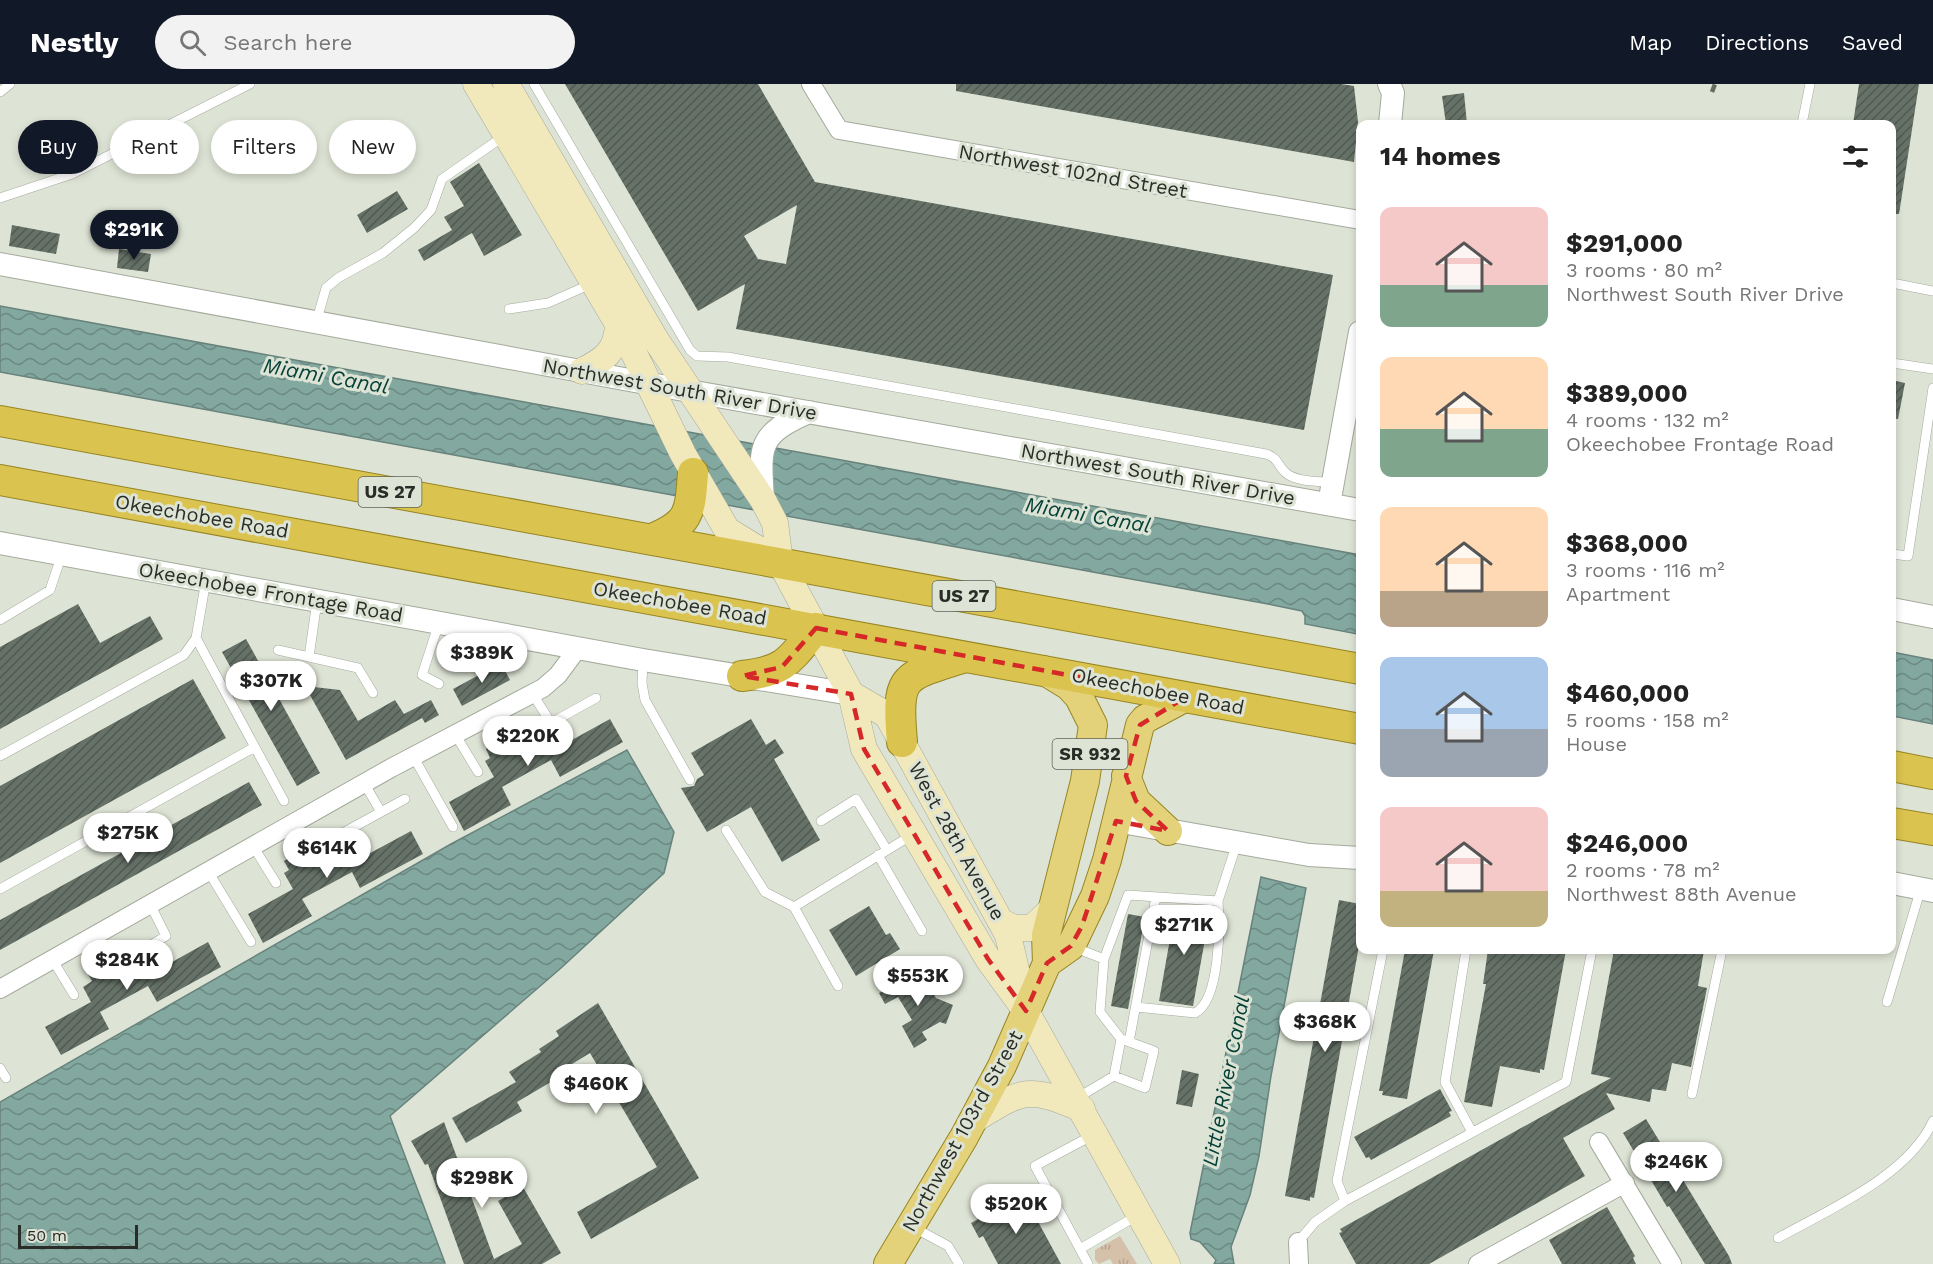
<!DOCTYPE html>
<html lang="en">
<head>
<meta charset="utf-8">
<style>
  body { margin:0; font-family:"Work Sans",sans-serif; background:#f2f2f2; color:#222; height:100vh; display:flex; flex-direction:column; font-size:22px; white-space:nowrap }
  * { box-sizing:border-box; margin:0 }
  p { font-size:20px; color:#767676 }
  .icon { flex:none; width:33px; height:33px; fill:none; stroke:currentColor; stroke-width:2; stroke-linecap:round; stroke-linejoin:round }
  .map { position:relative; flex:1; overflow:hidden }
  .panel { position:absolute; left:1356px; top:36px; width:540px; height:834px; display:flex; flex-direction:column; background:#fff; border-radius:12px; box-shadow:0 3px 9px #0003 }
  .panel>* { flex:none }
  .top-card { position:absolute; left:18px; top:36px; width:570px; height:54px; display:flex; gap:12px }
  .scale { position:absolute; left:18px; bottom:15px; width:120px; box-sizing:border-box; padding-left:6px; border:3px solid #2a2d27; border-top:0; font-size:16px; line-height:21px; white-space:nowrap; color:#2a2d27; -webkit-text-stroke:4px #dee4d5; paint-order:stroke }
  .price { position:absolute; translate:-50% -51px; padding:0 14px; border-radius:21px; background:#fff; color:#222; font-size:20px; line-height:39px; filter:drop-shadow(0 2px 3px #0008) }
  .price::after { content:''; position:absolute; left:50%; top:36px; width:18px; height:14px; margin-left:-9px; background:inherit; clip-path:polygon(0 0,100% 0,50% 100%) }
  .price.active { background:#111827; color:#fff }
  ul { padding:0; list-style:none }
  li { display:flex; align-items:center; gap:18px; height:150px; padding:0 24px }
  li span { display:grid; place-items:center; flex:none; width:168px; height:120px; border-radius:12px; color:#555 }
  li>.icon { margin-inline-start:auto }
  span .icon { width:72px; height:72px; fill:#fffc; stroke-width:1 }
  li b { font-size:26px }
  h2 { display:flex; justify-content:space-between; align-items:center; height:72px; padding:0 24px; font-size:26px }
  .chip { padding:0 21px; border-radius:27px; background:#fff; box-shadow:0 3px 9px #0003; font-size:21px; line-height:54px }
  .chip.active { background:#111827; color:#fff }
  header { display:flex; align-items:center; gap:36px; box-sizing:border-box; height:84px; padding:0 30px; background:#111827; color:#fff }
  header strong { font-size:28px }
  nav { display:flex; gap:33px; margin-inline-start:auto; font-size:21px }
  .search { width:420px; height:54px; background:#f2f2f2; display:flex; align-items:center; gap:15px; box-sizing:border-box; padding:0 21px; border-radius:33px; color:#767676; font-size:22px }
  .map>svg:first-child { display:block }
  .park { fill:url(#park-tufts) }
  .water { fill:url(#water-waves); stroke:#68837c; stroke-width:1.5 }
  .building { fill:url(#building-hatch); fill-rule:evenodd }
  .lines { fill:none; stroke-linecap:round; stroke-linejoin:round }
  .service-casing { stroke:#a4aa9c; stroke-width:10 }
  .minor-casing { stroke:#a4aa9c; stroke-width:20 }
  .tertiary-casing { stroke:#a4aa9c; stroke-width:24 }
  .secondary-casing { stroke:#a4aa9c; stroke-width:27 }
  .primary-casing { stroke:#978523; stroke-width:30 }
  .trunk-casing { stroke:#978523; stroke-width:32 }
  .service { stroke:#fff; stroke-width:9 }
  .minor { stroke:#fff; stroke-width:18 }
  .tertiary { stroke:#fff; stroke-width:22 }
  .secondary { stroke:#f1e8bc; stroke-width:26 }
  .primary { stroke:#e3d27a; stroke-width:28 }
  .trunk { stroke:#dac34e; stroke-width:30 }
  .rail { stroke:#676b62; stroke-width:4.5; stroke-dasharray:8 8; stroke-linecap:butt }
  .marked { fill:none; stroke:#d62828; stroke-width:4.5; stroke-dasharray:12 8; stroke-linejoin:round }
  .labels { text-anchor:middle; stroke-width:6; stroke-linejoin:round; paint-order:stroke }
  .shield { fill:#dee4d5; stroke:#60645b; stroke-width:1.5 }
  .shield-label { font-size:18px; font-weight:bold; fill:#2a2d27 }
  .street-label { font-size:20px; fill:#2a2d27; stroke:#dee4d5 }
  .water-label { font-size:21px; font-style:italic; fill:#054138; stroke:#dee4d5 }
</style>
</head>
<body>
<header>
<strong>Nestly</strong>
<div class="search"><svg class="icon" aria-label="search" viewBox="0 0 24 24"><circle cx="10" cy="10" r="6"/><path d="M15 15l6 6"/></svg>Search here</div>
<nav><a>Map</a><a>Directions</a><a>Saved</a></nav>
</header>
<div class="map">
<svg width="1933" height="1180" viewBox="0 0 1933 1180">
  <defs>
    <pattern id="park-tufts" width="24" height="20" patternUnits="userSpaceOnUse" patternTransform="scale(1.5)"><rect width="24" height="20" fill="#d5c0a9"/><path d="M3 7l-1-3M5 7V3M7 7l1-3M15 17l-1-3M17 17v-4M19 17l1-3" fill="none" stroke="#b7a591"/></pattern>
    <pattern id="water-waves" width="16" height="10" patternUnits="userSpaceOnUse" patternTransform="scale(1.5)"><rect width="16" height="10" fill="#82a8a0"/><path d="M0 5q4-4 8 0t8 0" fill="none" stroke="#6b8982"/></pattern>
    <pattern id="building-hatch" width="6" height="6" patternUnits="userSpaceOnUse" patternTransform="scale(1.5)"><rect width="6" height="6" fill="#667268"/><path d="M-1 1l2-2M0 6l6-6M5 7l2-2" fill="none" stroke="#505951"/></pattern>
  </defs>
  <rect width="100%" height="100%" fill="#dee4d5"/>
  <path class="park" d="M1120,1152L1137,1180H1113L1110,1175L1099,1180L1095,1176V1166Z"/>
  <path class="water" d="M0,222L1360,471V539L1357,550L1305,540V532L1302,527L1268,520L0,288Z
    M1892,568L1933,576V640L1892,632Z
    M627,666L674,748L664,789L561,884L390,1032L445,1179L0,1180V1018L451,760Z
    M1261,793L1306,804L1271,992L1259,1072L1250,1111L1231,1163L1234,1180H1214L1216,1176L1200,1158L1191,1155L1190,1149Z"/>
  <path class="building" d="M565,0H758L815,98L1333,191L1304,346L736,245L745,200L698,227ZM797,121L786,180L758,175L744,152Z
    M956,0H1341L1354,2L1358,38L1354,78L956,7Z
    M1859,0H1919L1899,130H1892V40H1853Z
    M1464,9L1467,40H1446L1442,12Z
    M479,79L522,151L484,172L472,149L424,177L418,166L452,146L444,133L464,122L450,98Z
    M397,107L408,125L367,149L357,131Z
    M12,141L60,150L56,170L9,162Z
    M119,165L151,170L148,188L117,184Z
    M1892,296L1905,299L1898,335L1892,334Z
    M78,520L100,559L150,532L163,555L0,645V563Z
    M246,555L320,689L297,702L222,568Z
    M501,579L510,596L462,622L453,605Z
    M193,595L226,654L0,779V702Z
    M305,602L340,606L358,637L395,616L404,630L431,616L439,631L425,639L422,634L346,676Z
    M610,635L623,658L560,693L551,676L502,703L511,721L464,747L449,718L494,693L485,677L490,674L486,665L529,641L533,649L538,646L550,668Z
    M751,635L766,661L775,655L784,669L774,675L820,756L782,778L751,723L707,748L681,704L694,702L697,695L704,691L691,669Z
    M249,698L262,721L0,866V836Z
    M411,747L423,770L360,804L352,788L302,815L312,832L263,859L248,830L293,805L284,789L289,786L284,777L328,753L333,762L338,758L350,780Z
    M1339,816L1360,820V856L1314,1114L1310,1113V1117L1285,1112Z
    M1176,821L1200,825L1199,831L1209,833L1193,922L1159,917Z
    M869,822L886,851L890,849L900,865L856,892L829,846Z
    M1128,830L1145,833L1128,925L1111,922Z
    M208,858L221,883L157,918L148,902L100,928L109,945L61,971L45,943L91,918L83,903L92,897L86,887L131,863L147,892Z
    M1405,866H1434L1407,1015L1382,1011L1383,1007H1379Z
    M1488,866H1566L1544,986L1540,985V989L1500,982L1492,1023L1464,1018L1486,900H1483Z
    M1614,866H1704L1698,902L1707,904L1691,983L1672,979L1666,1007L1652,1005L1650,1018L1606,1009L1615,1025L1563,1054L1585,1092L1429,1180H1356L1339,1149L1342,1148L1340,1145L1611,994L1591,990Z
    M917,888L922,897L925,896L936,914L953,921L946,940L940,938L922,948L927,956L914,964L902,942L912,936L898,913L885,920L879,909Z
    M598,919L699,1094L591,1155L577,1128L657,1083L590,969L559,988L561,992L517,1018L522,1027L466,1059L452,1034L516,998L509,988L541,968L539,965L559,952L556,947Z
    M1182,986L1199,990L1192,1023L1176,1020Z
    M1440,1005L1452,1027L1449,1028L1451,1032L1371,1076L1369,1073L1366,1074L1354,1053Z
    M1646,1035L1729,1172L1732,1180H1705L1669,1122L1667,1123L1623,1049Z
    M444,1038L494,1175L522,1160L498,1117L523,1103L561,1169L542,1180H464L428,1080L425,1081L411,1057Z
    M1023,1110L1061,1180H998L983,1152L979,1154L971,1139Z
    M1607,1123L1635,1172L1633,1174L1636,1180H1562L1549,1156Z"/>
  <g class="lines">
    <g class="service-casing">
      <path id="service" d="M534,0L690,266L697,272L728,273L1266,370C1279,374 1278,383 1286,389C1296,398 1320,397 1333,399
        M0,8L10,0
        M1802,40L1810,0
        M0,114L72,90L250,0
        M1892,199L1933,207
        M509,225L548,219L591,200
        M316,239L326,204L338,194L383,169L414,144L431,126L442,95L504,52
        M1892,279L1933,285
        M1892,470L1908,472L1933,304
        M206,496L196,554L284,717
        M0,536L50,506L62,470
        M439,539L422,591L439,600
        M278,566L358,584L373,609
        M309,573L317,517
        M643,576L642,599L645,616L690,696
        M532,609L551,639L596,614
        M455,650L478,688
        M0,672L184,571L196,554
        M413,672L453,743
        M381,728L405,715
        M821,737L856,715L887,766
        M726,746L765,808L794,823
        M341,750L381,728L364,699
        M253,762L276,799
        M878,771L922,847
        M208,787L251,858
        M0,805L253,664
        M1073,863L1104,875L1128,811L1218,817L1237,759
        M144,865L166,852L150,820
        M1466,866L1445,998L1472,1048
        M52,875L74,911
        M838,902L794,823L912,751
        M1887,918L1921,804
        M1136,923L1195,929C1220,916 1220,843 1218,817
        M1129,958L1156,813
        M0,984L6,994
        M1114,992L1145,1004L1154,967L1124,956
        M1692,1010L1722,866
        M1077,1014L1114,992L1121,955L1100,928L1104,875
        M1345,1117L1337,1097L1383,866
        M913,1143L948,1162L959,1180
        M1778,1154C1828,1126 1908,1092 1933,1037
        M1298,1158L1315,1138L1345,1117L1566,998L1592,866
        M1080,1165L1138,1131
        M1088,1180L1035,1082L1093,1051"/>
    </g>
    <g class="minor-casing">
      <path id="minor" d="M811,0L839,46L1360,136
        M0,905L391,684L543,604L558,591L578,564
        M1599,1058L1672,1180
        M1298,1158L1299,1180
        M1478,1180L1625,1099"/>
    </g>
    <g class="tertiary-casing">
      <path id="tertiary" d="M1389,0L1393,9L1390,40
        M0,180L689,307L1360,426
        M763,416C760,363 756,351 809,328
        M1329,420L1360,248
        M0,459L643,576L851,610
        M1892,525L1933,533
        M1116,737L1309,771L1360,774
        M1892,799L1933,807"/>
    </g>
    <g class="secondary-casing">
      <path id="secondary" d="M476,0L628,257L683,370L727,446L776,476
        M506,0L656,256L763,416L775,439L780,478L851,610L864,665L988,875L1026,927L1167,1180
        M582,287C604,276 616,268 618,242
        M851,610L887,631L1008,851L1023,916
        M1000,837L1014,844H1032L1053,824
        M972,1037C1022,1006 1027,1001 1082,1025"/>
    </g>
    <g class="primary-casing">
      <path id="primary" d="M1126,692L1136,717L1168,747
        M1047,879L1071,862L1095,812L1107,776L1140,641L1145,635L1186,613
        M888,1180L964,1053L1002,982L1047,879L1046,851L1085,697L1093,641L1079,613L1069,602L1043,586"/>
    </g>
    <g class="trunk-casing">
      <path id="trunk" d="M0,337L1360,585
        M0,396L1360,645
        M652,455C691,439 690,428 693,389
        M742,592C786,587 789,577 816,544
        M902,658C896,589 903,593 965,573
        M1892,682L1933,690
        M1892,739L1933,746"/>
    </g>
    <use href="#service" class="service"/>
    <use href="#minor" class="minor"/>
    <use href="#tertiary" class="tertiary"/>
    <use href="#secondary" class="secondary"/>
    <use href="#primary" class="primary"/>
    <use href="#trunk" class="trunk"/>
    <path class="rail" d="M1712,8L1715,0"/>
  </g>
  <path class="marked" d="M816,544L1186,613L1140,641L1126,692L1136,717L1168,747L1116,737L1082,842L1071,862L1047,879L1026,927L988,875L864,665L851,610L742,592L782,583Z"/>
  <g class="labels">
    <g class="shield">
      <rect x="358.5" y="393" width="63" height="30" rx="4.5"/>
      <rect x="932.5" y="497" width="63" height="30" rx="4.5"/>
      <rect x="1052.5" y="655" width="75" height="30" rx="4.5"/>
    </g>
    <g class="shield-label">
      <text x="390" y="414">US 27</text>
      <text x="964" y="518">US 27</text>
      <text x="1090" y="676">SR 932</text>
    </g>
    <g class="street-label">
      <text transform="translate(1073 87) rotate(10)" y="7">Northwest 102nd Street</text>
      <text transform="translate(680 305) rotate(10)" y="7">Northwest South River Drive</text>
      <text transform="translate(1158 390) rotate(10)" y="7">Northwest South River Drive</text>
      <text transform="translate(202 432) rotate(10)" y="7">Okeechobee Road</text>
      <text transform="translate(271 508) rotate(10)" y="7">Okeechobee Frontage Road</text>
      <text transform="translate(680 519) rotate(10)" y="7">Okeechobee Road</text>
      <text transform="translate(1158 607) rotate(11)" y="7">Okeechobee Road</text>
      <text transform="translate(957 757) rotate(61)" y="7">West 28th Avenue</text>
      <text transform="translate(962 1047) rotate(-61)" y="7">Northwest 103rd Street</text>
    </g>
    <g class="water-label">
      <text transform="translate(326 292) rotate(10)" y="7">Miami Canal</text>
      <text transform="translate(1088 431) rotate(10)" y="7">Miami Canal</text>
      <text transform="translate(1226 997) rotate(-79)" y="7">Little River Canal</text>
    </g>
  </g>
</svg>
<div class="scale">50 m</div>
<b class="price active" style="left:134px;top:177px">$291K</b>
<b class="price" style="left:482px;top:600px">$389K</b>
<b class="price" style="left:271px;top:628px">$307K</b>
<b class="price" style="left:528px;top:683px">$220K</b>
<b class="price" style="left:128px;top:780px">$275K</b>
<b class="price" style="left:327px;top:795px">$614K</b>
<b class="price" style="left:1184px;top:872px">$271K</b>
<b class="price" style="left:127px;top:907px">$284K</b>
<b class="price" style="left:918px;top:923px">$553K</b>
<b class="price" style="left:1325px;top:969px">$368K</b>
<b class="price" style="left:596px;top:1031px">$460K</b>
<b class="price" style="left:1676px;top:1109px">$246K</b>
<b class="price" style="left:482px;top:1125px">$298K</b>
<b class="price" style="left:1016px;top:1151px">$520K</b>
<div class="top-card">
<a class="chip active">Buy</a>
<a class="chip">Rent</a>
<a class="chip">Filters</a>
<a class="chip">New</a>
</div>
<section class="panel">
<h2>14 homes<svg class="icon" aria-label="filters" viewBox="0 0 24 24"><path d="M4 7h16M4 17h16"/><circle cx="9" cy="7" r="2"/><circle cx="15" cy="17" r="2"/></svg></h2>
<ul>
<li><span style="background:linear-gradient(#f6c9c9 65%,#7fa58c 0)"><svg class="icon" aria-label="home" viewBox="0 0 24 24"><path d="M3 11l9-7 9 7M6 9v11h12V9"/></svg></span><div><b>$291,000</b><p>3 rooms · 80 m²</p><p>Northwest South River Drive</p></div></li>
<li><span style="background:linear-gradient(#ffd9b3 60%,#7fa58c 0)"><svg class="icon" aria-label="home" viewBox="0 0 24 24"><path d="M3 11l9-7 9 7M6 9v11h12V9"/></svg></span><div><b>$389,000</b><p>4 rooms · 132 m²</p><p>Okeechobee Frontage Road</p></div></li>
<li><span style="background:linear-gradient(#ffd9b3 70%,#b9a48a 0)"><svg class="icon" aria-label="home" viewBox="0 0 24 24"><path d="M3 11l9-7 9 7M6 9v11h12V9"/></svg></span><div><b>$368,000</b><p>3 rooms · 116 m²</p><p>Apartment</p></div></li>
<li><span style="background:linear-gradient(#a9c7e8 60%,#9aa5b1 0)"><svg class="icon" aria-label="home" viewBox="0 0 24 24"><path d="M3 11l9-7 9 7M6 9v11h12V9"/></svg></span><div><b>$460,000</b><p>5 rooms · 158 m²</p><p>House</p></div></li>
<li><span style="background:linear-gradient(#f6c9c9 70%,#c2b280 0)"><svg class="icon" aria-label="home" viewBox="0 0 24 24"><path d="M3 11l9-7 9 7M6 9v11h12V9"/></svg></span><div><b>$246,000</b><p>2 rooms · 78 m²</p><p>Northwest 88th Avenue</p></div></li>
</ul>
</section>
</div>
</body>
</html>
